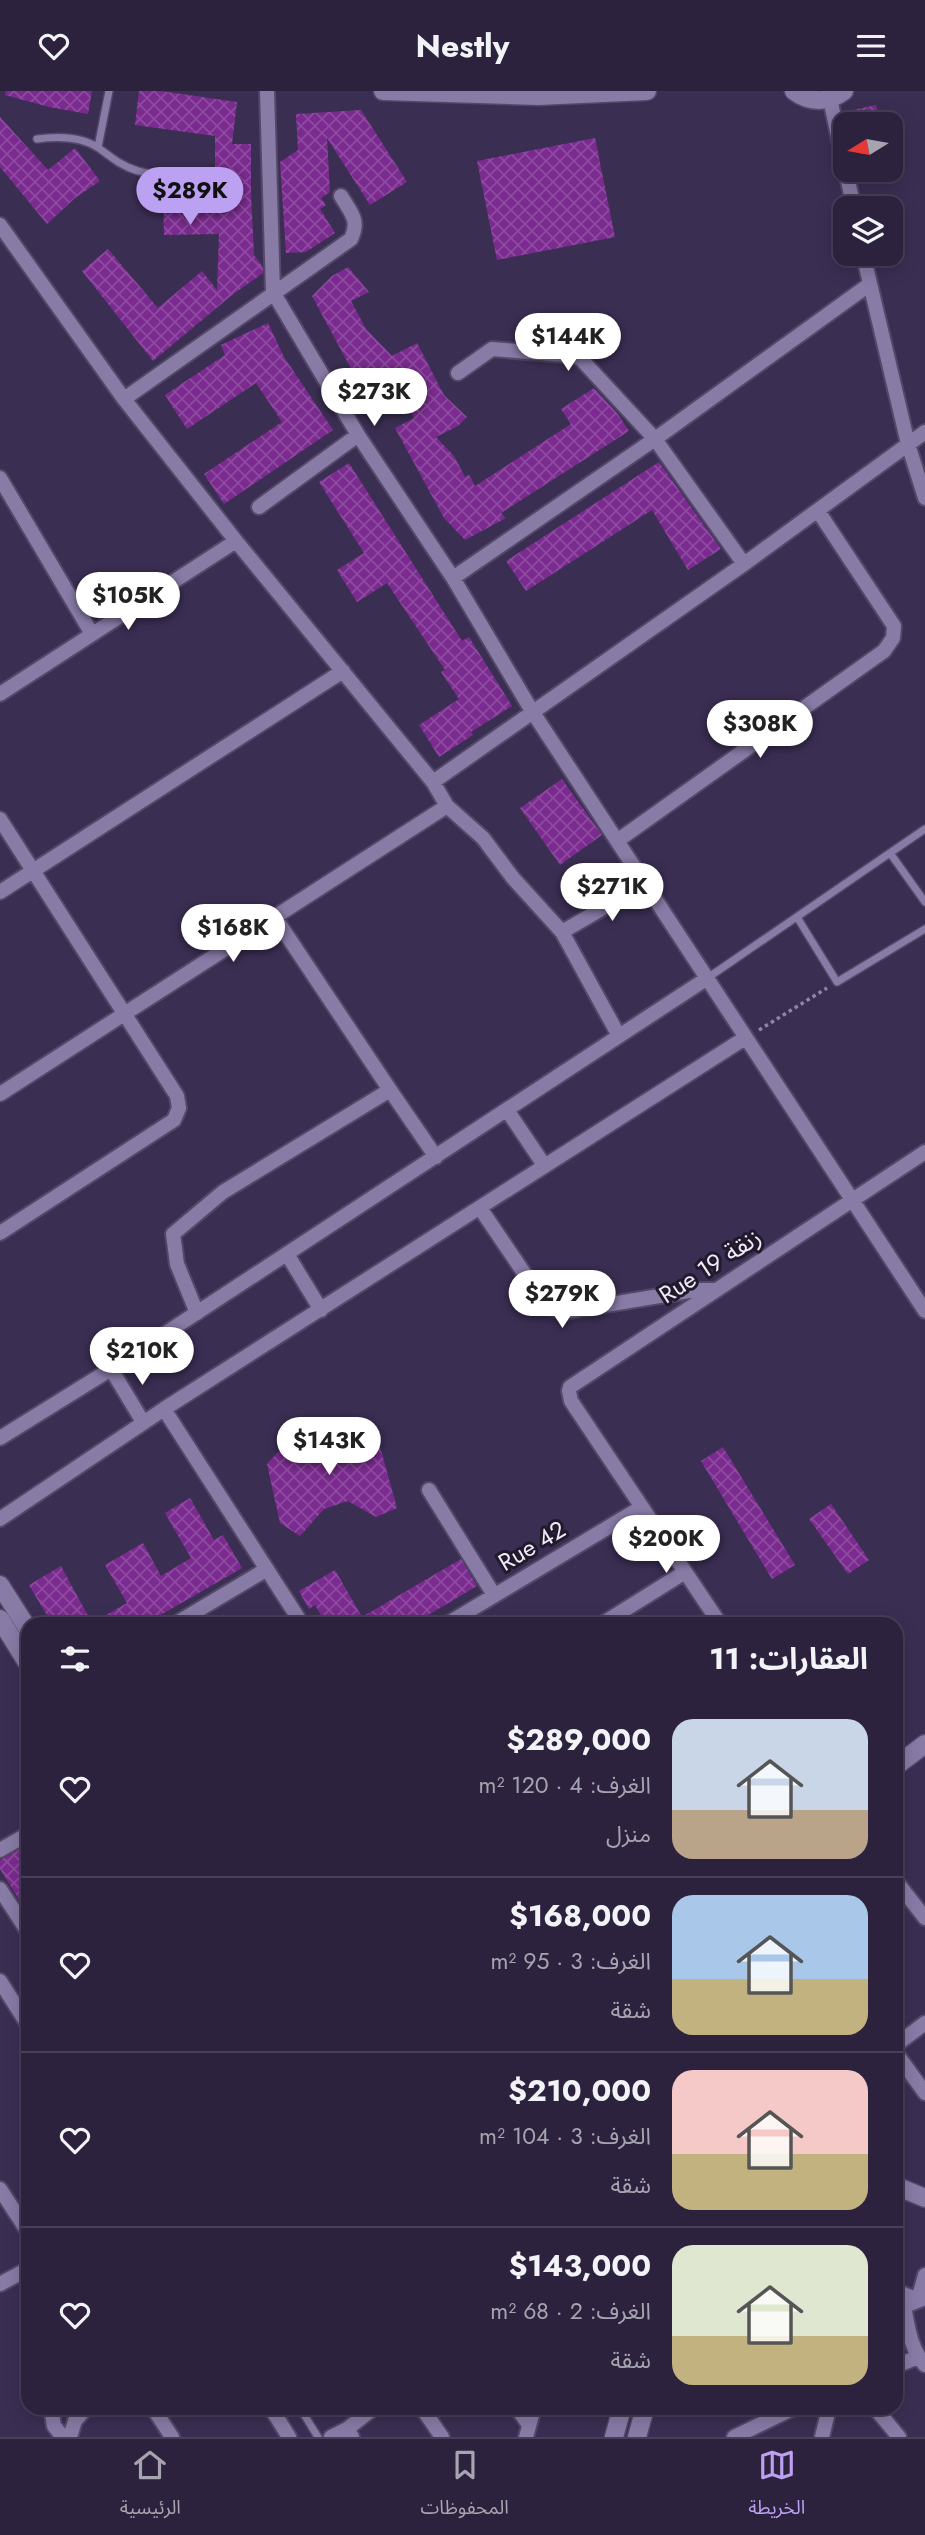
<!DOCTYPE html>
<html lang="ar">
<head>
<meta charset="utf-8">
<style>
  body { margin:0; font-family:Jost,"Noto Sans Arabic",sans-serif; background:#342a45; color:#f1f3f6; direction:rtl; height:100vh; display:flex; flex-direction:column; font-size:26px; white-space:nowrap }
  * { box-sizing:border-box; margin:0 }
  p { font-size:23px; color:#a6a4b0 }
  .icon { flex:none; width:38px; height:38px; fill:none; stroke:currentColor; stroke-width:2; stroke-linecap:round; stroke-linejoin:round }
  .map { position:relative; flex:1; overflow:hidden; direction:ltr }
  .details { position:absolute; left:21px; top:1526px; width:882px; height:798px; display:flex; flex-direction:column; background:#2c223e; border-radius:21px; box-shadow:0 4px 18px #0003,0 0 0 2px #483f58; direction:rtl }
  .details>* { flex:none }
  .needle { width:46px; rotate:259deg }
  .buttons { position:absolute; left:833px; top:21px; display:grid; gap:14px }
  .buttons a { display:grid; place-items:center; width:70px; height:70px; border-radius:14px; background:#2c223e; box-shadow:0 4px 18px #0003,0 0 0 2px #483f58; font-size:35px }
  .price { position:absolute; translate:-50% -60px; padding:0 16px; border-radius:24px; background:#fff; color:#222; font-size:23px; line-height:46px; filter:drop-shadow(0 2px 4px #0008) }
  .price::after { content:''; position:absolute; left:50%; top:42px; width:21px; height:16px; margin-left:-10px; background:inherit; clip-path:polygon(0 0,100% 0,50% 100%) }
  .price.on { background:#bca0f2; color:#111 }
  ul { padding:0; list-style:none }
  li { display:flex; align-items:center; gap:21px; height:175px; padding:0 35px }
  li+li { border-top:2px solid #483f58 }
  li span { display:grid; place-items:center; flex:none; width:196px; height:140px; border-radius:21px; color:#555 }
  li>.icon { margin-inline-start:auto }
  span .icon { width:84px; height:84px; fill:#fffc; stroke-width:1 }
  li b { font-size:30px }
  h2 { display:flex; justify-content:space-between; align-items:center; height:84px; padding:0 35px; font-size:30px }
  header { display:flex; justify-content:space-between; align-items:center; height:91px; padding:0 35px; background:#2c223e; font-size:32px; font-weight:700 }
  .dock { display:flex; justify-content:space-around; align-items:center; height:98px; border-top:2px solid #483f58; background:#2c223e; font-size:19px; color:#a6a4b0 }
  .dock a { display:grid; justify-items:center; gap:4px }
  .dock .on { color:#bca0f2 }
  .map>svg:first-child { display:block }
  .building { fill:url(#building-cross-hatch) }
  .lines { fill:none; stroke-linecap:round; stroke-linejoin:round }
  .lane-casing { stroke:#534867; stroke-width:10 }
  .street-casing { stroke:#534867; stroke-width:18 }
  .secondary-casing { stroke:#534867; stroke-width:21 }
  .path { stroke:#9086a3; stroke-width:3.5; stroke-dasharray:3.5 3.5; stroke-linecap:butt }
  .lane { stroke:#887ba6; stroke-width:7 }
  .street { stroke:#887ba6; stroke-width:14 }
  .secondary { stroke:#887ba6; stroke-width:18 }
  .labels { text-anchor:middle; stroke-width:6; stroke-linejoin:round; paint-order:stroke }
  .street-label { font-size:24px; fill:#f0eafd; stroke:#201a2b }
</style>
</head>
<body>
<header><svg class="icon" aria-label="menu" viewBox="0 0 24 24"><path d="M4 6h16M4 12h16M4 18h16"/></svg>Nestly<svg class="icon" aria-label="heart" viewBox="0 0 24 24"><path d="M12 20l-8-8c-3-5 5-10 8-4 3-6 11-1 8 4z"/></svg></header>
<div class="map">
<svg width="925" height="2346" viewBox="0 0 925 2346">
  <defs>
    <pattern id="building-cross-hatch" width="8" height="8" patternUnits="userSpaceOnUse" patternTransform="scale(1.75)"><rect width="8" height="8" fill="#7b2b8f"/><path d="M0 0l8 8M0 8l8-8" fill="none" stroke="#8e4aa0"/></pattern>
  </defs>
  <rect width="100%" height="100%" fill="#3b2e53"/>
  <path class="building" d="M6,0H92L88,23L49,16L5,4Z
    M139,0H161L237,11L232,53H251V103L254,164L263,176V182L232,204L153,270L82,180L108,158L158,217L202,180L217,199L219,143L164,144L163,108L215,107V45L135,34Z
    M876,14L880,33H856L853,19Z
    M361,19L407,91L370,114L327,47L330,101L321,107L326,114L320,118L335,142L306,161L286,162L280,71L298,59L296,23Z
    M0,26L48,79L75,57L100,90L75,107L47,133L0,76Z
    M595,47L615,146L497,169L477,70Z
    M348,176L369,201L351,210L366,238L392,265L417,252L444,304L467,326L458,335L436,346L454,365L465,386L469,384L475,395L571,333L561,318L594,297L617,322L629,340L501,422L506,427L465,449L444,427L395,337L414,327L397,296L369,311L312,205L332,185Z
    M268,232L284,266L333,339L224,413L204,383L282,331L256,292L187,338L165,304L225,264L221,254Z
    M659,371L721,458L688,479L652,419L526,500L506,470Z
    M349,372L462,550L469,546L512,615L471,641L473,644L439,666L419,634L459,608L441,581L445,579L387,492L357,511L337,479L364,462L319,391Z
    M562,688L602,744L560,774L520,717Z
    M376,1341L397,1417L376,1426L348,1410L324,1418L300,1445L280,1432L267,1373L294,1344Z
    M723,1356L795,1474L772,1488L701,1370Z
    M190,1407L214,1449L223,1444L242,1477L145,1533H52L29,1494L61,1475L92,1532L127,1512L105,1474L143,1452L161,1485L191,1467L165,1422Z
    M831,1413L869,1469L848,1483L809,1428Z
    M461,1468L477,1495L413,1533H326L315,1514L309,1518L299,1500L335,1479L362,1526Z
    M28,1754V1823L0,1778V1769Z"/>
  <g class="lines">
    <g class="lane-casing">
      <path id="lane" d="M37,48C59,45 82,45 100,58C112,67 123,76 138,80C155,85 175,82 193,81
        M98,56L109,0
        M890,762L925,811
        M797,826L837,891L925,838
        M706,888L925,738
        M300,2317L318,2346"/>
    </g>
    <g class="street-casing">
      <path id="street" d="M267,0L273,201L358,344L453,487L532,620L925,1220
        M830,8L854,117
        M0,134L124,308L236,450L433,691L447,715L483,747L513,787L562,841L619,945
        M863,163L908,353L925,407
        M458,282L492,258L575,265L581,268L655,348L744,473
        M124,308L351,148C360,129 351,122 341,105
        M0,387L92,543
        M259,416L358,344
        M453,487L655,348L870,193
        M0,603L236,450
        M433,691L744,473L925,341
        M0,728L177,1005L179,1017L174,1029L0,1142
        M617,750L884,560L893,547L894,535L818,420
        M0,801L343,580
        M274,825L390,999
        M562,841L644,793
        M0,1003L447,715
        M507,1019L544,1074
        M480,1117L543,1210L549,1216L564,1221L695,1199H714
        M287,1163L321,1219
        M197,1222L177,1173L173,1143L223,1101L390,999L436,1066
        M111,1278L143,1331
        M164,1318L302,1533
        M0,1347L111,1278L706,888
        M429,1399L494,1504
        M0,1428L164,1318L745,947
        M175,1533L267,1478
        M447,1533L642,1416
        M602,1533L685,1481
        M720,1533L571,1310L569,1300L570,1296L925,1061
        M0,1759L28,1743
        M896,1790L925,1827
        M0,1798L28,1841
        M0,1890L28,1934
        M896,1954L925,1932
        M896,1962L925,2002
        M0,2098L28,2141
        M0,2193L28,2178
        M896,2200L918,2209
        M918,2209L925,2184
        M904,2215C908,2236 910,2257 925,2274
        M897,2218L925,2207
        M896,2275L918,2266
        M51,2317L54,2335L63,2346
        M153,2317L172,2346
        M271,2317L289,2346
        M422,2317L442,2346
        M517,2317L529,2334
        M875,2317L899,2346
        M70,2346L75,2330L86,2317
        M331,2346L347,2338
        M352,2346L347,2338L374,2317
        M526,2346L534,2317
        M734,2346L794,2317
        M822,2346L829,2317"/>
    </g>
    <g class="secondary-casing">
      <path id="secondary" d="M383,0L538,5L647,0
        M794,0C810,12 828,12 844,0
        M0,1494L28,1538
        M0,1528L28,1573
        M896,1675L925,1653
        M896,2095L925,2107
        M614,2346L622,2317
        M637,2346L645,2317"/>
    </g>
    <path class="path" d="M759,939L827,897"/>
    <use href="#lane" class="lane"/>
    <use href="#street" class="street"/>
    <use href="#secondary" class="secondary"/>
  </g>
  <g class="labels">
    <g class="street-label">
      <text transform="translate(710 1175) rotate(-33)" y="8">Rue 19 زنقة</text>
      <text transform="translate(532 1455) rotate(-31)" y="8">Rue 42</text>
    </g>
  </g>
</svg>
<div class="buttons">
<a><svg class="needle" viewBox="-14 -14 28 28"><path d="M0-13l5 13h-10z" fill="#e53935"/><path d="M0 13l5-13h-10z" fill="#a6a4b0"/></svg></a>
<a><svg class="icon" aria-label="layers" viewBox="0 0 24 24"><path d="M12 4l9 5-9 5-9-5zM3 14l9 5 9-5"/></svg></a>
</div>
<b class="price on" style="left:190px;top:136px">$289K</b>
<b class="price" style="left:568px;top:282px">$144K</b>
<b class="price" style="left:374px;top:337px">$273K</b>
<b class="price" style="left:128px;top:541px">$105K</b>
<b class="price" style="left:760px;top:669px">$308K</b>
<b class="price" style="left:612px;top:832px">$271K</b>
<b class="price" style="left:233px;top:873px">$168K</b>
<b class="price" style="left:562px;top:1239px">$279K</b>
<b class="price" style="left:142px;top:1296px">$210K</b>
<b class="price" style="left:329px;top:1386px">$143K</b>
<b class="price" style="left:666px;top:1484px">$200K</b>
<section class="details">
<h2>العقارات: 11<svg class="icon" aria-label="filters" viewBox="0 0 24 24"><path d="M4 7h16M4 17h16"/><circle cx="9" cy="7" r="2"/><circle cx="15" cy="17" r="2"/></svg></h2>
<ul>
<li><span style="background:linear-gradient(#c9d6e8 65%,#b9a48a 0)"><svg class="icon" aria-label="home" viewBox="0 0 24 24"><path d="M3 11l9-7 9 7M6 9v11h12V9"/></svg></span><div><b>$289,000</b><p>الغرف: 4 · 120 m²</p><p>منزل</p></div><svg class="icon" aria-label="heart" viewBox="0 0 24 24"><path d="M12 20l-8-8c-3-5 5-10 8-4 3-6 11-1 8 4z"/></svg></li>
<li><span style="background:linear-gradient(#a9c7e8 60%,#c2b280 0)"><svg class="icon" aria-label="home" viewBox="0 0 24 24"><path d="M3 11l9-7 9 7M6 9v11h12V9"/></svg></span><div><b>$168,000</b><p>الغرف: 3 · 95 m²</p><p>شقة</p></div><svg class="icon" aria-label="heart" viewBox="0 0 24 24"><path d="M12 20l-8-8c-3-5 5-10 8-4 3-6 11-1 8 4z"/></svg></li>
<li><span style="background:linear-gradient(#f6c9c9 60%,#c2b280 0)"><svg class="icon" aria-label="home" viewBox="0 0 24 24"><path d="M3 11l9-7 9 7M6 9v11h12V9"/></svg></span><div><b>$210,000</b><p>الغرف: 3 · 104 m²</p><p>شقة</p></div><svg class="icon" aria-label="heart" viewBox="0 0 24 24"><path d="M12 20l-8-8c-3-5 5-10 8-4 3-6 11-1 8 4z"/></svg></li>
<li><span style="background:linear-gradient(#dfe7d0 65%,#c2b280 0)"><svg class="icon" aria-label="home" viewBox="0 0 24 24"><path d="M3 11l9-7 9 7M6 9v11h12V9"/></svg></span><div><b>$143,000</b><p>الغرف: 2 · 68 m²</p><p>شقة</p></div><svg class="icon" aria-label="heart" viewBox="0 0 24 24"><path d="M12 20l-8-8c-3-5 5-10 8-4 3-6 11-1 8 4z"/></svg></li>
</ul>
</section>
</div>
<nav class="dock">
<a class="on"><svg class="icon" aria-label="map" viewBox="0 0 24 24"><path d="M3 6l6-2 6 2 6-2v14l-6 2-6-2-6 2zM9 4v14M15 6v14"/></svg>الخريطة</a>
<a><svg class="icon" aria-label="saved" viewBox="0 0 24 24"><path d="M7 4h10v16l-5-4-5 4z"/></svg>المحفوظات</a>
<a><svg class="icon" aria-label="home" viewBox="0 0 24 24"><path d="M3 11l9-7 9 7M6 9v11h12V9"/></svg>الرئيسية</a>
</nav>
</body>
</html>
